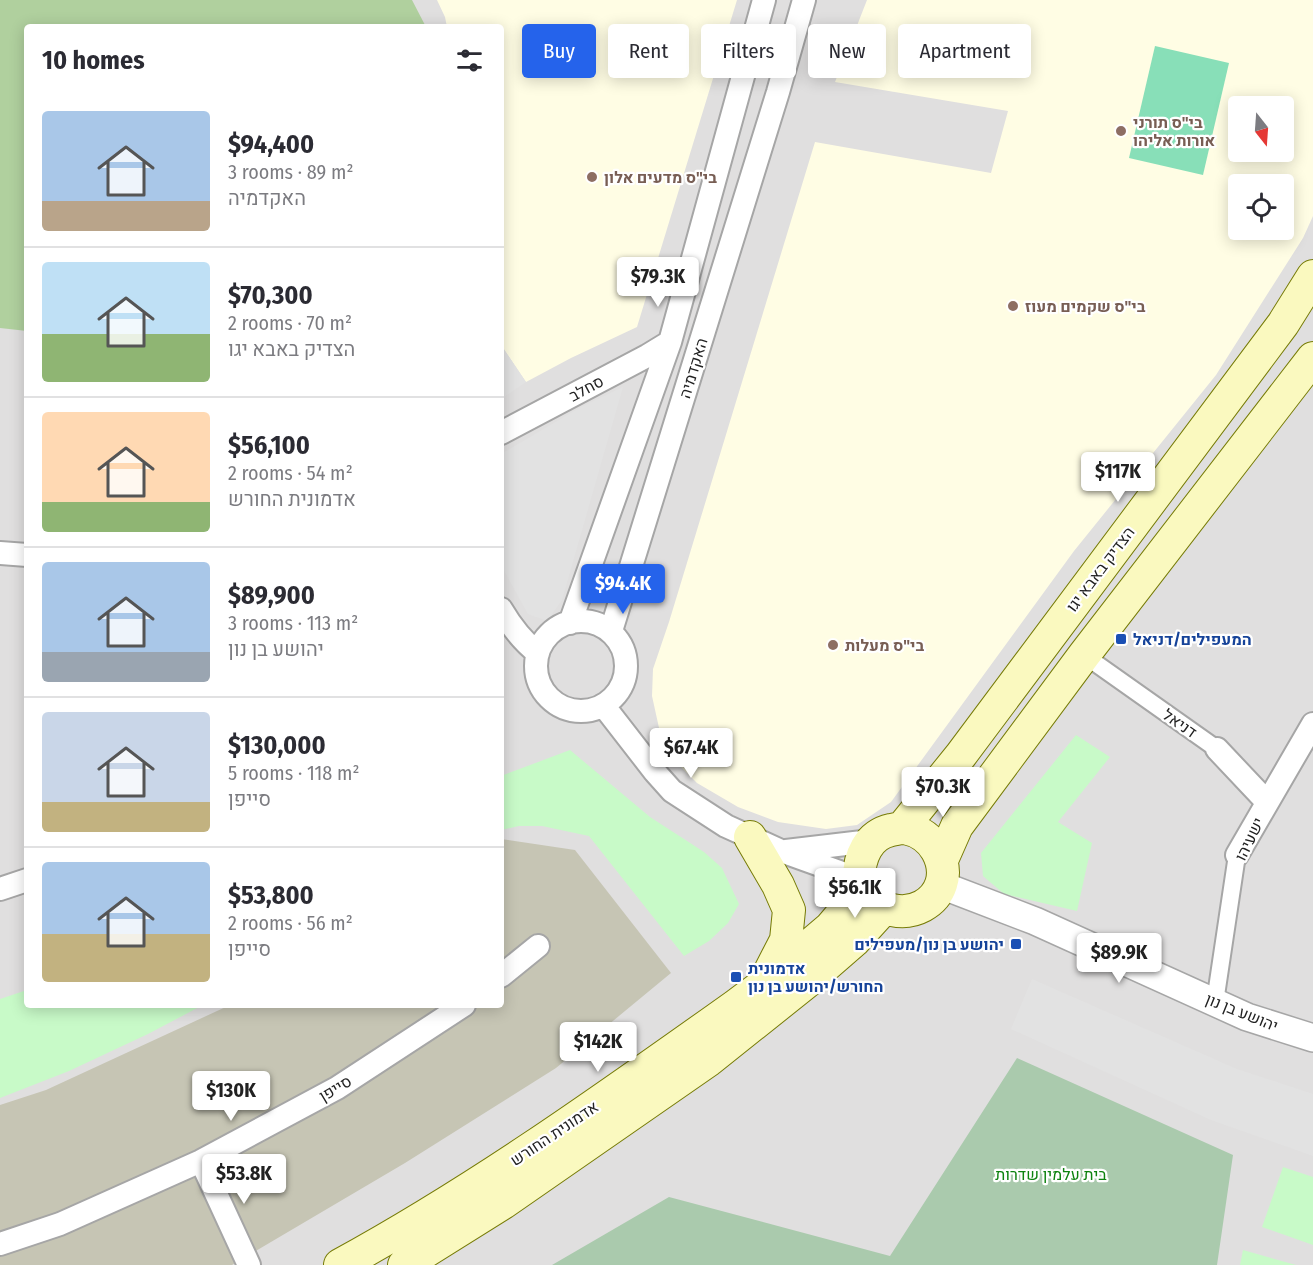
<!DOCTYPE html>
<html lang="en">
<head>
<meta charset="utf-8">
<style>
  body { margin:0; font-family:"Fira Sans Condensed",Heebo,sans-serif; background:#f2f2f3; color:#2b2b33; height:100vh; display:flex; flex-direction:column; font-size:22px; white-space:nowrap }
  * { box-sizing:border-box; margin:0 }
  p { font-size:20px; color:#7c7c81 }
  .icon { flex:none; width:33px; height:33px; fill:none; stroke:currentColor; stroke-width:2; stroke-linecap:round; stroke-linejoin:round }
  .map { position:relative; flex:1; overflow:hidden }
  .panel { position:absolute; left:24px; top:24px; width:480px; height:984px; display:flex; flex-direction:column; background:#fff; border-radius:6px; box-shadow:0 3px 15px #0003 }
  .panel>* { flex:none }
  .top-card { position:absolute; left:522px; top:24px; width:570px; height:54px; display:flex; gap:12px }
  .needle { width:39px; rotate:163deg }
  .buttons { position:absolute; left:1228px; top:96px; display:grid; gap:12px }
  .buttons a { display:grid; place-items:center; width:66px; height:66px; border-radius:6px; background:#fff; box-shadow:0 3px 15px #0003; font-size:30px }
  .price { position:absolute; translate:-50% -51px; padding:0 14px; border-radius:6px; background:#fff; color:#222; font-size:20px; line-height:39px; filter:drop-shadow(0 2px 3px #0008) }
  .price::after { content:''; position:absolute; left:50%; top:36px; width:18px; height:14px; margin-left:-9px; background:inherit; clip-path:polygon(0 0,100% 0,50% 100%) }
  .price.active { background:#2563eb; color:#fff }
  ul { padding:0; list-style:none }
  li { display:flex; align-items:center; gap:18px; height:150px; padding:0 18px }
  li+li { border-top:2px solid #e1e1e2 }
  li span { display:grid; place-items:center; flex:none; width:168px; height:120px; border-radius:6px; color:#555 }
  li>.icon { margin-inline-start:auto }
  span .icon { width:72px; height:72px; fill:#fffc; stroke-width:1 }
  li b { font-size:26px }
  h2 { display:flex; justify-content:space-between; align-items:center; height:72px; padding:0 18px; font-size:26px }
  .pill { padding:0 21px; border-radius:6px; background:#fff; box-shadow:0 3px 15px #0003; font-size:21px; line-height:54px }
  .pill.active { background:#2563eb; color:#fff }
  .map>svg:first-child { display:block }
  .residential { fill:#e0dfdf; fill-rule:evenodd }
  .education { fill:#fffde4; fill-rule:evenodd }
  .construction { fill:#c6c5b4 }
  .forest { fill:#b0d09e }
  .cemetery { fill:#aacaad }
  .park { fill:#c8fac8 }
  .pitch { fill:#88dfb8 }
  .parking { fill:#e2e2e2 }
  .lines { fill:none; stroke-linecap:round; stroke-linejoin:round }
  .pedestrian-casing { stroke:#a6a6a6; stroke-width:20 }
  .minor-casing { stroke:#a6a6a6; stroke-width:26 }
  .tertiary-casing { stroke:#a6a6a6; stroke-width:30 }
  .secondary-casing { stroke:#767b06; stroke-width:34 }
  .pedestrian { stroke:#fff; stroke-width:16 }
  .minor { stroke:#fff; stroke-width:22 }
  .tertiary { stroke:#fff; stroke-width:27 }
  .secondary { stroke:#faf9bf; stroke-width:32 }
  .education-dot { fill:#8d6e63; stroke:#fff; stroke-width:2 }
  .transit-dot { fill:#1a4fb4; stroke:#fff; stroke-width:2 }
  .labels { text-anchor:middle; stroke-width:4.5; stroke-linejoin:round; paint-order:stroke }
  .education-label { font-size:16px; font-weight:bold; fill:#785e54; stroke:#fff; text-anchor:start }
  .street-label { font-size:16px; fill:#222; stroke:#fff }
  .transit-label { font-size:16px; font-weight:bold; fill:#164399; stroke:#fff; text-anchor:start }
  .park-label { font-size:16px; fill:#0d820f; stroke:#fff }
</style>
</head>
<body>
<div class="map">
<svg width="1313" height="1265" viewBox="0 0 1313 1265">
  <rect width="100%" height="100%" fill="#f2eee9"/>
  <path class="residential" d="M0,0H1313V1265H0ZM27,27H501V1005H27ZM1239,106H1284V152H1239ZM1239,184H1284V230H1239Z"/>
  <path class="education" d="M437,0H737L637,327L571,358L526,382L501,345V27H447L445,17Z
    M867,0H1313V216L1303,238L1216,375L1074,551L891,802L857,825L826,829L778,822L738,807L697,783L679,765L661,737L652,696L653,669L669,622L815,142L991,173L1008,111L835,82ZM1239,106H1284V152H1239ZM1239,184H1284V230H1239Z"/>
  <path class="construction" d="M501,839L575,850L671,973L556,1068L405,1163L232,1265H0V1105L46,1090L230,1005H501Z"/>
  <path class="forest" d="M0,0H412L426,27H27V331L0,328Z"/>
  <path class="cemetery" d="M1017,1058L1233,1155L1217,1265H552L669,1197L890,1256Z"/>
  <path class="park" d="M1076,735L1110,757L1058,822L1092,843L1077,911L1004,894L983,876L981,853Z
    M570,750L650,817L704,852L722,868L739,904L728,923L709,941L684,956L589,836L542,826H519L501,830V776Z
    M27,990V1005H203L148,1034L69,1071L0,1098V999Z
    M1283,1167L1313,1177V1245L1262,1227Z
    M1243,1250L1296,1265H1240Z"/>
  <path class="pitch" d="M1155,46L1229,63L1203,175L1129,158Z"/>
  <path class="parking" d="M501,345L526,382L501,399Z
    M623,387L562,600L547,621L528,614L501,565V454L581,407Z
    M1032,979L1237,1069L1313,1094V1156L1211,1120L1011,1029Z"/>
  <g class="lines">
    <g class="pedestrian-casing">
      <path id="pedestrian" d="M1084,655L1217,749
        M1215,1002L1237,855"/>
    </g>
    <g class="minor-casing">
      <path id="minor" d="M501,433L647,356L670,342
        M0,553L27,555
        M501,609C511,626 522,641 538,653
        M536 666a45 45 0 1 1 90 0a45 45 0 1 1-90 0Z
        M570,623L670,342L764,0
        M611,631L778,92L804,0
        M603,705L655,772L672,791L726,826L781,851L859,879
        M1217,749L1267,802
        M786,851L871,841
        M1237,855L1313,724
        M0,889L27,880
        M501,976L538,946
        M201,1161L249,1265
        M0,1244L60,1224L201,1161L337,1088L464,1005"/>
    </g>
    <g class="tertiary-casing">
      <path id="tertiary" d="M941,885L1035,921L1247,1017L1313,1038"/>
    </g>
    <g class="secondary-casing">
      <path id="secondary" d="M902,828L961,755L1283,324L1313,276
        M750,837L778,885L789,910L786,940L768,975
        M942,860L957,826L1084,655L1313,358
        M340,1265C479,1189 607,1097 735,1006L763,985L830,928L863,889C897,937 963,899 937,851C930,838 919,831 905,828C900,828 896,829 891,830C868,835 859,857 859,879
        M404,1265L503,1203L709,1060L808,981L854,941L884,908"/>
    </g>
    <use href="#pedestrian" class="pedestrian"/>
    <use href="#minor" class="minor"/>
    <use href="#tertiary" class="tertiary"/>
    <use href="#secondary" class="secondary"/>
  </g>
  <g class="education-dot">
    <circle cx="1121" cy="131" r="6"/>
    <circle cx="592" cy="177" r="6"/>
    <circle cx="1013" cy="306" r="6"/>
    <circle cx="833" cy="645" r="6"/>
  </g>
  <g class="transit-dot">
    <rect x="1115" y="633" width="12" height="12" rx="3"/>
    <rect x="1010" y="938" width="12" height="12" rx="3"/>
    <rect x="730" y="971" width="12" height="12" rx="3"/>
  </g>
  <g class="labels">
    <g class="education-label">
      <text x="1133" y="128">בי"ס תורני<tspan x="1133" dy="18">אורות אליהו</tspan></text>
      <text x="604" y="183">בי"ס מדעים אלון</text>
      <text x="1025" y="312">בי"ס שקמים מעוז</text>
      <text x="845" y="651">בי"ס מעלות</text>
    </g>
    <g class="street-label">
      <text transform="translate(693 368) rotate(-73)" y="6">האקדמיה</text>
      <text transform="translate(586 388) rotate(-28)" y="6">סחלב</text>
      <text transform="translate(1100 569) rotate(-53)" y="6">הצדיק באבא יגו</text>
      <text transform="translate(1180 723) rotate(35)" y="6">דניאל</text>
      <text transform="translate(1249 839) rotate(-64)" y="6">ישעיהו</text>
      <text transform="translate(1242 1012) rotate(22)" y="6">יהושע בן נון</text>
      <text transform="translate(335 1088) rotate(-31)" y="6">סייפן</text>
      <text transform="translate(554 1133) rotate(-34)" y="6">אדמונית החורש</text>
    </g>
    <g class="transit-label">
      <text x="1133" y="645">המעפילים/דניאל</text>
      <text x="1004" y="950" text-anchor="end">יהושע בן נון/מעפילים</text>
      <text x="748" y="974">אדמונית<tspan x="748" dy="18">החורש/יהושע בן נון</tspan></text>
    </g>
    <g class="park-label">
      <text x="1051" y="1180">בית עלמין שדרות</text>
    </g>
  </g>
</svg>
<div class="buttons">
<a><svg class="needle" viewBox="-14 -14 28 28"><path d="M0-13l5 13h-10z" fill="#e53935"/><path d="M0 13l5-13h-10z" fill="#7c7c81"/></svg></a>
<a><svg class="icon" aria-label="locate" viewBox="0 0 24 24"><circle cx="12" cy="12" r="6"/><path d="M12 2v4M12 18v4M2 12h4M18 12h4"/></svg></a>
</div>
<b class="price" style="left:658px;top:308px">$79.3K</b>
<b class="price" style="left:1118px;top:503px">$117K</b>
<b class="price active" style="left:623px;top:615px">$94.4K</b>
<b class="price" style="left:691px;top:779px">$67.4K</b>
<b class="price" style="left:943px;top:818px">$70.3K</b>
<b class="price" style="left:855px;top:919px">$56.1K</b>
<b class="price" style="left:1119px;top:984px">$89.9K</b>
<b class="price" style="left:598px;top:1073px">$142K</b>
<b class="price" style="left:231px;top:1122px">$130K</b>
<b class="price" style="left:244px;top:1205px">$53.8K</b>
<div class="top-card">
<a class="pill active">Buy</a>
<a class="pill">Rent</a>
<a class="pill">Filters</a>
<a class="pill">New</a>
<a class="pill">Apartment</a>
</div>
<section class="panel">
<h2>10 homes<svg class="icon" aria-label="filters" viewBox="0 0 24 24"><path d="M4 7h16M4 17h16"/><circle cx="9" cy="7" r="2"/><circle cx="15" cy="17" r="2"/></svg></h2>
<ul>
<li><span style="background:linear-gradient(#a9c7e8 75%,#b9a48a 0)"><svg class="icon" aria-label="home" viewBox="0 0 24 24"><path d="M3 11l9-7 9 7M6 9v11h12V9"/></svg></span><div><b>$94,400</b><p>3 rooms · 89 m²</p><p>האקדמיה</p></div></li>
<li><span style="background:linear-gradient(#bfe0f5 60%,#8fb573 0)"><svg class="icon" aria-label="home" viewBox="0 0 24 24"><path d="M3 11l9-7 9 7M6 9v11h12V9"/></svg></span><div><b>$70,300</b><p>2 rooms · 70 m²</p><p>הצדיק באבא יגו</p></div></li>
<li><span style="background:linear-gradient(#ffd9b3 75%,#8fb573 0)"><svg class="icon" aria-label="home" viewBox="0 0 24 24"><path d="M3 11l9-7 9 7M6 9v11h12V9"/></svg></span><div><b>$56,100</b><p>2 rooms · 54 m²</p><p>אדמונית החורש</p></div></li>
<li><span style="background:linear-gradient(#a9c7e8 75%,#9aa5b1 0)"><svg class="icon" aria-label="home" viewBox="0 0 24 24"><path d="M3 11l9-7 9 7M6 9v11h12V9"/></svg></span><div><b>$89,900</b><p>3 rooms · 113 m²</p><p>יהושע בן נון</p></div></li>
<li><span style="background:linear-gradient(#c9d6e8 75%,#c2b280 0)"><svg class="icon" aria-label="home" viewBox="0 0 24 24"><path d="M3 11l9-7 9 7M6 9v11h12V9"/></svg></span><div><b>$130,000</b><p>5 rooms · 118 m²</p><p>סייפן</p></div></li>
<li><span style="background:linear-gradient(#a9c7e8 60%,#c2b280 0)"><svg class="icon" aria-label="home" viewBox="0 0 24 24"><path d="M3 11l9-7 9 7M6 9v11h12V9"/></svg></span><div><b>$53,800</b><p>2 rooms · 56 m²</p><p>סייפן</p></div></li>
</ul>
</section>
</div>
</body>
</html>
